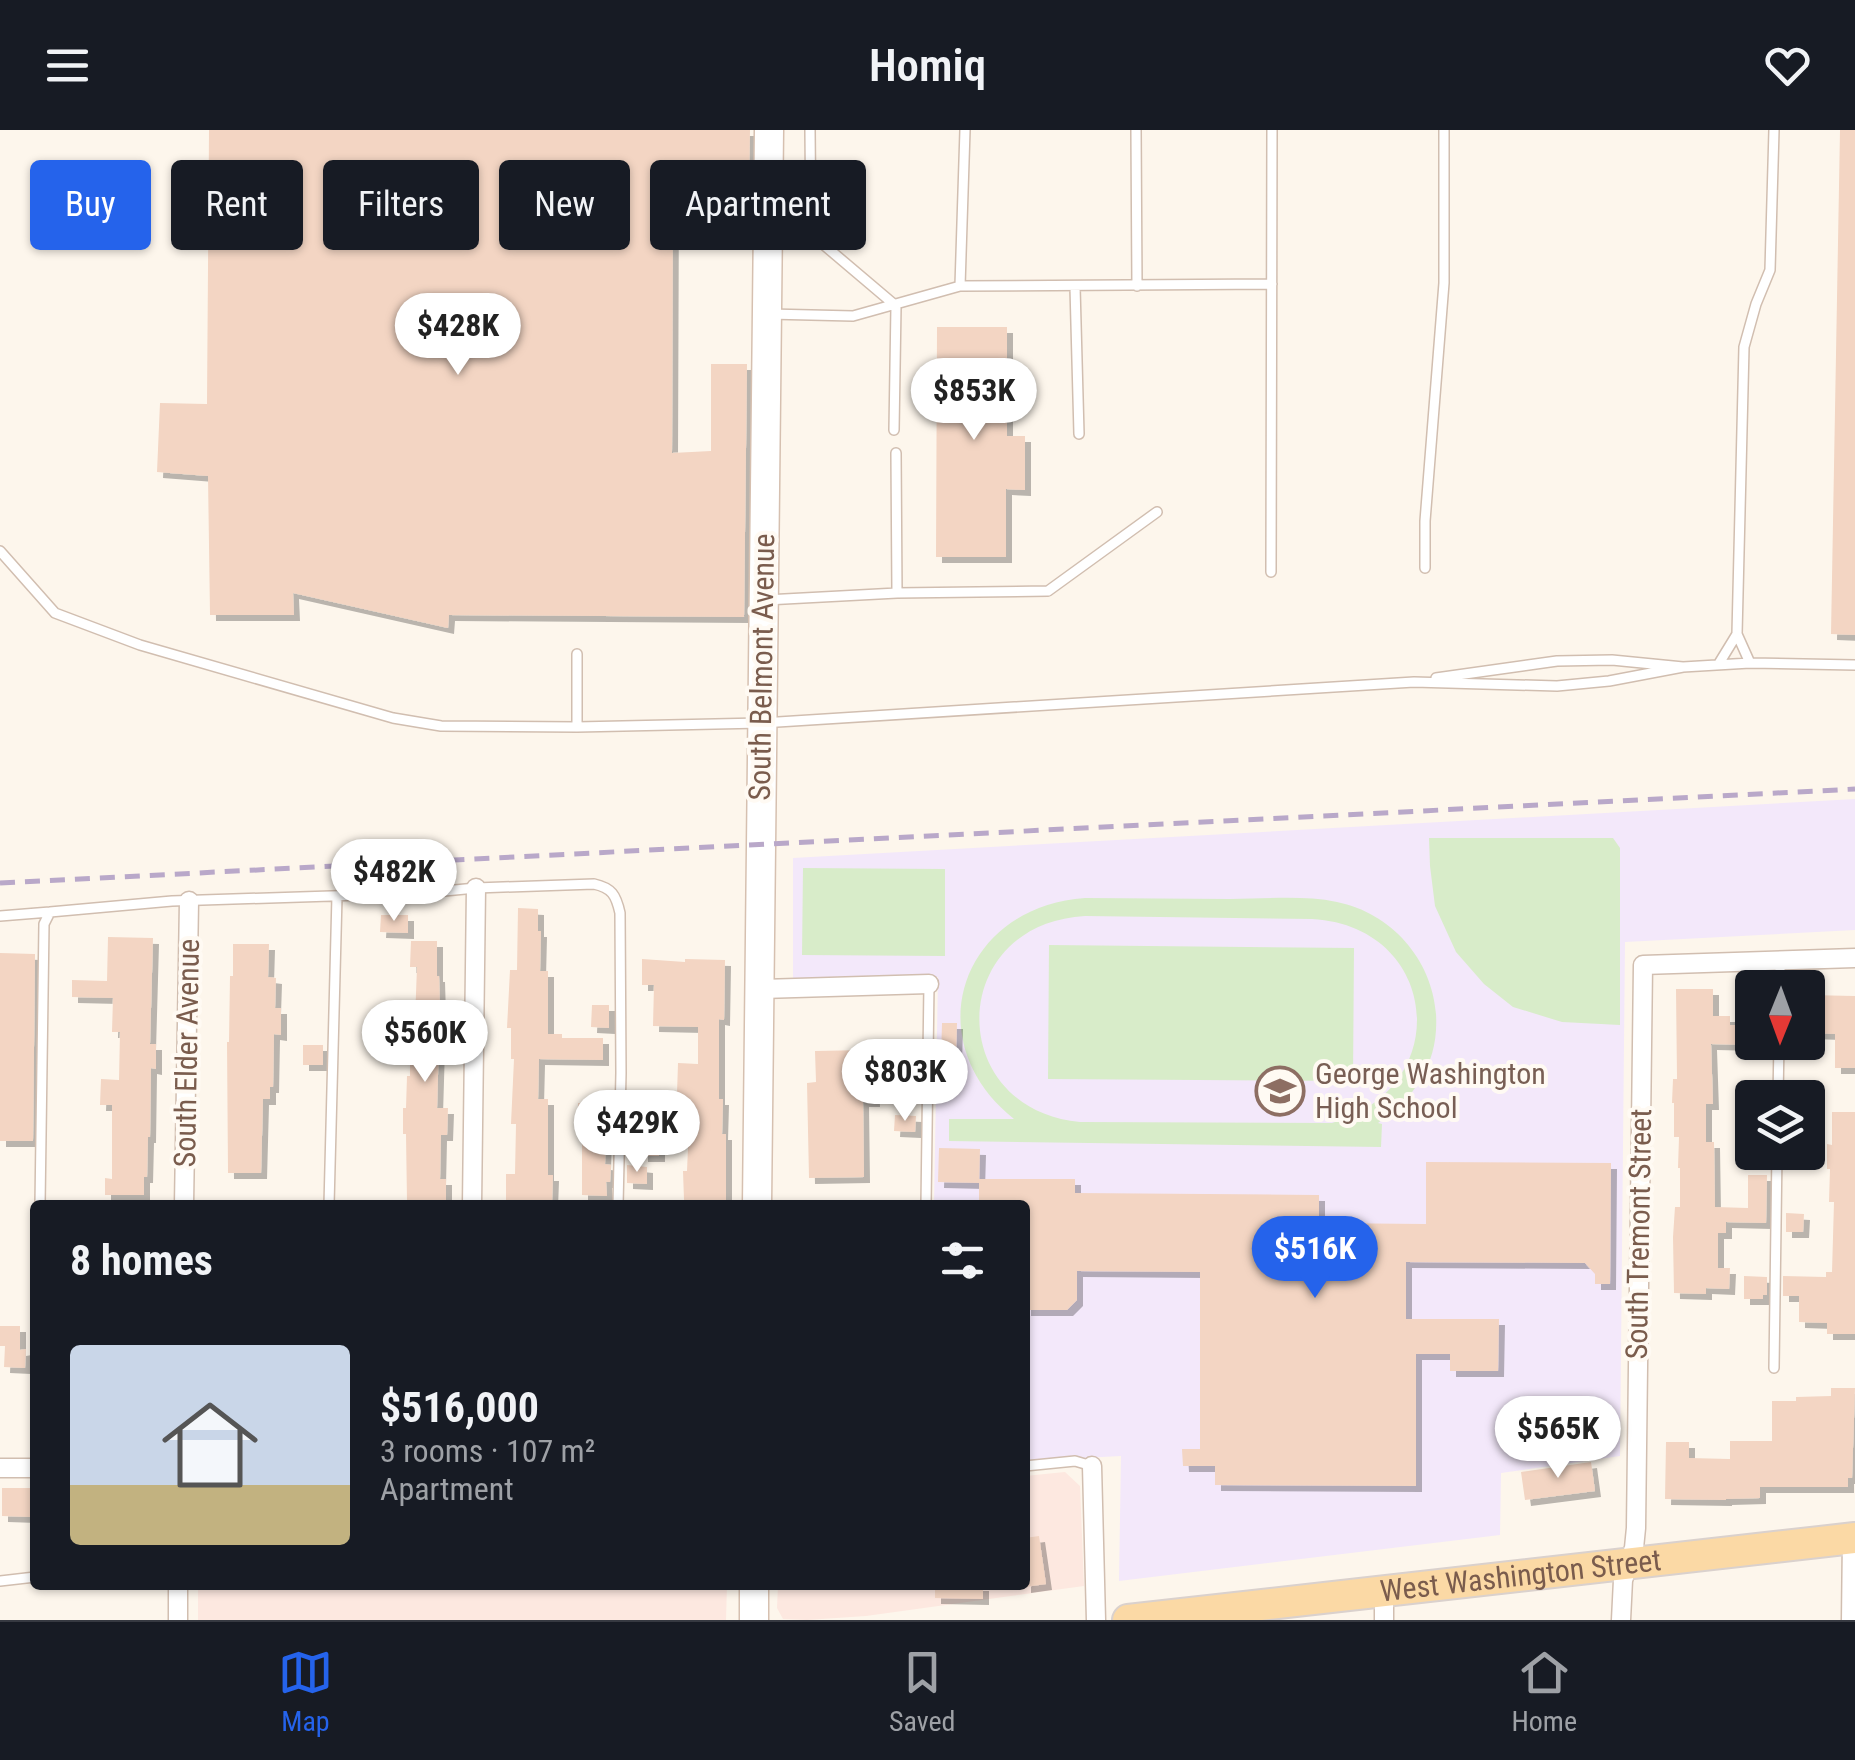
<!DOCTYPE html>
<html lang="en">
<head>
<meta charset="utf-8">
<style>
  body { margin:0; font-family:"Roboto Condensed",sans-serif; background:#20242c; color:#f1f3f6; height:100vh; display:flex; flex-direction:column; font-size:38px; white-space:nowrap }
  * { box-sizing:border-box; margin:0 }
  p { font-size:32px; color:#9ea1a6 }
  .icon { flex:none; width:55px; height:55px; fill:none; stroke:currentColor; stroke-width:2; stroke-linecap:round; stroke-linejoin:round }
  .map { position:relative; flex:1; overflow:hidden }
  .panel { position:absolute; left:30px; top:1070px; width:1000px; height:390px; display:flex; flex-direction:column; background:#171b24; border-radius:10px; box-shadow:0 2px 8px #0004 }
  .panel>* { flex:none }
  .hud { position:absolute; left:30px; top:30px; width:1000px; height:90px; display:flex; gap:20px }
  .needle { width:65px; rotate:181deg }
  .tools { position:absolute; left:1735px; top:840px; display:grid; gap:20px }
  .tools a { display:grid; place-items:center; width:90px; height:90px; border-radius:10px; background:#171b24; box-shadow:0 2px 8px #0004; font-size:50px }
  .price { position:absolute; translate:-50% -85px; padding:0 22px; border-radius:35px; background:#fff; color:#222; font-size:32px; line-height:65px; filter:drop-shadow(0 2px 5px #0008) }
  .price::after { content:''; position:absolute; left:50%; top:60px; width:30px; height:22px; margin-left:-15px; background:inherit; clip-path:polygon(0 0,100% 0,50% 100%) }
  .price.on { background:#2563eb; color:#fff }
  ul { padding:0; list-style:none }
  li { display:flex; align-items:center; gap:30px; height:250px; padding:0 40px }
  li+li { border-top:2px solid #363941 }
  li span { display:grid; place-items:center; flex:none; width:280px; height:200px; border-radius:10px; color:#555 }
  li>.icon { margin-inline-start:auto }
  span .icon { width:120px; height:120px; fill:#fffc; stroke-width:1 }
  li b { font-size:42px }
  h2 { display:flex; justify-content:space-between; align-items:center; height:120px; padding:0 40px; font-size:42px }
  .pill { padding:0 35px; border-radius:10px; background:#171b24; box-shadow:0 2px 8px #0004; font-size:35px; line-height:90px }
  .pill.on { background:#2563eb; color:#fff }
  header { display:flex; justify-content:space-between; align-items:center; height:130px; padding:0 40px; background:#171b24; font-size:45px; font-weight:600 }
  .dock { display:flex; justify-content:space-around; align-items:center; height:140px; border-top:2px solid #363941; background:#171b24; font-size:28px; color:#9ea1a6 }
  .dock a { display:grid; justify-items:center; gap:5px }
  .dock .on { color:#2563eb }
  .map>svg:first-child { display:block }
  .commercial { fill:#fde8e0 }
  .education { fill:#f3e8fa }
  .green { fill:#d8ecc9; fill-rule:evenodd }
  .building { fill:#f3d5c3; filter:url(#shadow) }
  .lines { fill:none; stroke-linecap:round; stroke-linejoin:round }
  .lane-casing { stroke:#d1beb0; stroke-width:12 }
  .street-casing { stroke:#d1beb0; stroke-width:21 }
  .secondary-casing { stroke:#d6c0b0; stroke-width:31 }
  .primary-casing { stroke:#dad1cd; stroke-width:34 }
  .lane { stroke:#fff; stroke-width:9 }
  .street { stroke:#fff; stroke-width:18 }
  .secondary { stroke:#fff; stroke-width:28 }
  .primary { stroke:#fbd9a5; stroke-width:30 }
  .rail { stroke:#b9a8c9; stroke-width:5; stroke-dasharray:15 10; stroke-linecap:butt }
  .labels { text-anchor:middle; stroke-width:8; stroke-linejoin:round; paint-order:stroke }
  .street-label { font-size:30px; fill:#7a5c4d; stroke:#fffaf3 }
  .education-label { font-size:30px; fill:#785e54; stroke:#fffaf3; text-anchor:start }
</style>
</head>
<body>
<header><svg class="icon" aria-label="menu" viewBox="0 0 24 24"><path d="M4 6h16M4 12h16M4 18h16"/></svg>Homiq<svg class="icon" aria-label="heart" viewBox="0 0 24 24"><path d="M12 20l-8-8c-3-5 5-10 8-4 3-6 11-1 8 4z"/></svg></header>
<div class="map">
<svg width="1855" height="1490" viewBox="0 0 1855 1490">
  <defs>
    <filter id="shadow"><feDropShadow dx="6" dy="6" stdDeviation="0" flood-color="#0004"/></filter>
  </defs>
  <rect width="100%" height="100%" fill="#fdf6ec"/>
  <path class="commercial" d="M1065,1342L1080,1356L1084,1456L866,1486L807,1490L783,1489L777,1478L778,1455H1025V1346Z
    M198,1455H727L726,1490H198Z"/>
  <path class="education" d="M1855,669V800L1625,812L1620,1326L1501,1343L1500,1405L1119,1451L1121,1326L1025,1331V1075H934L938,847L793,848V728Z"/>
  <path class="green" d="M1429,708H1613L1620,718V895L1562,892L1513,877L1484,854L1456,822L1435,776L1430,736Z
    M803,738L945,739V826L802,825Z
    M1085,768C1133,768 1182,769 1230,769C1265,769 1303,765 1337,772C1391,783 1432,829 1436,884C1439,932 1416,967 1378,993L1382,994L1381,1017L949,1011V989H1014C916,911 960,777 1085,768ZM1085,786L1312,789C1440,796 1456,958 1332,993L1080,992C944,979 946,794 1085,786Z
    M1049,815L1354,818L1353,951L1048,949Z"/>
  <path class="building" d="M209,0H750L749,50L673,47L672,323L711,321V234H747L744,487L449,485L448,498L293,463L294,485H210L208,346L157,342L160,273L207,274Z
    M1840,0H1855V505L1831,504Z
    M937,197H1007V306H1025V360L1006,359V427H936Z
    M518,778L538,779V801H541L540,841H548V904H562V908H603V930L539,929L538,969H548V1045H553L552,1072L506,1071V1044H515L516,994H511L514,929H511V898H507L510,840H517Z
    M381,785H408V803L380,802Z
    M108,807L153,808L150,914H156V939L151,938L150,1007H148L147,1047H144V1065H105V1048L112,1049V975H100L101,949L119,950L120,902H112L113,868L72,867V850L107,851Z
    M411,811H437V846H439L440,879L437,978H448L447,1005H441L440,1049H446V1072H407L406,1004H403V978H406L407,946H410V916H414L417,837H410Z
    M233,814H269L268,847L276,848L275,878H281V905L274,904L273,957H270V969H263L261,1043H228L227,912H229L230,846H233Z
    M0,823L35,824L33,1011H0Z
    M642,829L685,832V829L725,830L724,890L719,889V969H723L722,1004H726V1071L684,1070L683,1041H687L689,995H676L678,933L698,934V897L653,896L654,855H642Z
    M1676,859H1713V886H1730V895H1752V915L1711,914L1713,974H1706V1012H1714L1715,1077L1748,1078V1045H1767L1766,1093L1726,1092V1103H1718V1138H1730L1729,1159L1706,1158V1164L1674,1163L1673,1107L1675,1077H1680V1038H1678L1679,1007H1674V973H1672L1673,949H1677Z
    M1808,865L1855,866V938H1835V904L1808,903Z
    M592,875H609V898L591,897Z
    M942,893H957L956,927H941Z
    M303,915H323V935H303Z
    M866,920L867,951L873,950L874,971H863L864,1047L809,1048L807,953L816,952L815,921Z
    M578,973H600L599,1000H606L605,1034L611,1035L610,1052H606L607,1066L582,1065V994H578Z
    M1832,982H1855V1204H1827V1193L1799,1192V1166H1783V1146L1826,1147V1142H1832L1834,1072H1829L1830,1039H1827V1014L1832,1015Z
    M895,985L916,986L915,1002L894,1001Z
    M642,1005L659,1006V1026H642Z
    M939,1018L980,1019L979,1053L938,1052Z
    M1426,1032L1611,1033L1610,1154H1595V1144L1585,1133L1406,1132V1189H1499L1498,1241H1450V1224H1416V1356L1215,1355V1336H1183L1182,1319H1200V1142L1077,1141V1170L1067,1180H1025V1075H979V1049H1075V1063L1319,1065V1093L1426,1094Z
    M627,1035L647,1037V1054L627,1053Z
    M1786,1083L1804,1084L1803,1102H1786Z
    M1744,1146L1767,1147V1165H1763V1169H1744Z
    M0,1196H20V1220L26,1219L25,1238L4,1237L5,1216H0Z
    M1831,1258H1855L1852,1348H1848V1357H1760V1368L1726,1369V1370L1665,1369L1666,1312H1689V1328L1730,1329V1311H1772V1271H1796V1267L1831,1266Z
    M1591,1332L1595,1361L1525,1370L1521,1342Z
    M2,1358H31V1387L2,1386Z
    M1039,1406L1046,1454L1025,1457V1408Z
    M935,1455H983V1469L935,1468Z"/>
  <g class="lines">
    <g class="lane-casing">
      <path id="lane" d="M810,0L811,104L896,176L894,300
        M1136,0L1137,156
        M960,156L965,0
        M1075,157L1079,304
        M769,184L853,186L960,156L1272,154
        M896,323L897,463
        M0,421L55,483L140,515L393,588L441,596L577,597L761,593L1414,552L1557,556L1609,551L1683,537
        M1425,438V391L1444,153V0
        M1271,442L1272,0
        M766,470L897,463L1048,461L1157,382
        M1737,504L1750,533
        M577,524V597
        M1718,535L1737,504L1744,217L1756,174L1770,140L1774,0
        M1436,548L1557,531L1612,530L1683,537L1750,533L1855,535
        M0,786L50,782
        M1780,858V830
        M1778,968L1779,912
        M40,1075L44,794L50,782L172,771L423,763L476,758L594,754C612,758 616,765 620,783L621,943L618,1075
        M329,1075L337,766
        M926,1075L929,854
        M1774,1238L1777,1022
        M1025,1336L1075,1331L1092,1336
        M0,1451L35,1447"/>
    </g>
    <g class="street-casing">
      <path id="street" d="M759,859L929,854
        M184,1075L189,771
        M472,1075L476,758
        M1092,1336L1096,1490
        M0,1338H35
        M178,1490V1455
        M1384,1490V1460
        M1621,1490L1623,1450L1634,1418L1636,1398L1643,835L1855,828
        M1851,1490L1852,1408"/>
    </g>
    <g class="secondary-casing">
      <path id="secondary" d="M757,1075L769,0
        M754,1490V1455"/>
    </g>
    <g class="primary-casing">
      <g id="primary">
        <path id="s1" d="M1128,1490L1855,1408"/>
      </g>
    </g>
    <use href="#lane" class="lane"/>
    <use href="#street" class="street"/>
    <use href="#secondary" class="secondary"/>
    <use href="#primary" class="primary"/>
    <path class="rail" d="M0,753L1855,659"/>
  </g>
  <defs>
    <g id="school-ring" transform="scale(2.5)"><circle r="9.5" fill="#fffaf3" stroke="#8d6e63" stroke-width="1.5"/><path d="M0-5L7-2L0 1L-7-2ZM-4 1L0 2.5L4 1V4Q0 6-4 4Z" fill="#8d6e63"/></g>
  </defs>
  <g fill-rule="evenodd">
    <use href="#school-ring" x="1280" y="961"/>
  </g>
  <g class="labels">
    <g class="street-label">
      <text transform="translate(762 537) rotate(-89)" y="10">South Belmont Avenue</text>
      <text transform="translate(187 923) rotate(-89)" y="10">South Elder Avenue</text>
      <text transform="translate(1639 1104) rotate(-89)" y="10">South Tremont Street</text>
      <text dy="10" stroke="none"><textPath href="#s1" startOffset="395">West Washington Street</textPath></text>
    </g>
    <g class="education-label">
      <text x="1315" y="954">George Washington<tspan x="1315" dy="34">High School</tspan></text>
    </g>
  </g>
</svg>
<div class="tools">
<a><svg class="needle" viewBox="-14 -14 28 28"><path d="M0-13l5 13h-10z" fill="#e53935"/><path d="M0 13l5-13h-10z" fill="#9ea1a6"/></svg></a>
<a><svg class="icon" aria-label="layers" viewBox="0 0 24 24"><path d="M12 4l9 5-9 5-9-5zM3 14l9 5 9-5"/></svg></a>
</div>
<b class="price" style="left:458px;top:248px">$428K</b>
<b class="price" style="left:974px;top:313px">$853K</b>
<b class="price" style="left:394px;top:794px">$482K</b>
<b class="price" style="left:425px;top:955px">$560K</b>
<b class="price" style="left:905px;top:994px">$803K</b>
<b class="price" style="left:637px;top:1045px">$429K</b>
<b class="price on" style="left:1315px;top:1171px">$516K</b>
<b class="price" style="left:1558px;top:1351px">$565K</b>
<div class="hud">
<a class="pill on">Buy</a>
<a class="pill">Rent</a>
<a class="pill">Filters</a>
<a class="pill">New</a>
<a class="pill">Apartment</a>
</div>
<section class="panel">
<h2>8 homes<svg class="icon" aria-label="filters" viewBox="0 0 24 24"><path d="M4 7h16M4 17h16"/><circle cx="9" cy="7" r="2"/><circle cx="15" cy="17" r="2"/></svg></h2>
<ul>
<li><span style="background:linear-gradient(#c9d6e8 70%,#c2b280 0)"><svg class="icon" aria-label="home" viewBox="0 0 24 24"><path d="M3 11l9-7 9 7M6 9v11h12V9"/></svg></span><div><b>$516,000</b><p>3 rooms · 107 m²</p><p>Apartment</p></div></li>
</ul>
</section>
</div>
<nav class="dock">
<a class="on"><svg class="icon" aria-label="map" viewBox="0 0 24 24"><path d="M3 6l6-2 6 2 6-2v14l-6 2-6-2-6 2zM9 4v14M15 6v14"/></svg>Map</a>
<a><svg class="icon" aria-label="saved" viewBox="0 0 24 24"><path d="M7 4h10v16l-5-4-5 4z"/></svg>Saved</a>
<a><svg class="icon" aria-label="home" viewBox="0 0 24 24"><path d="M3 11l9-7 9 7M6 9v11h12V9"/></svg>Home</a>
</nav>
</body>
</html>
